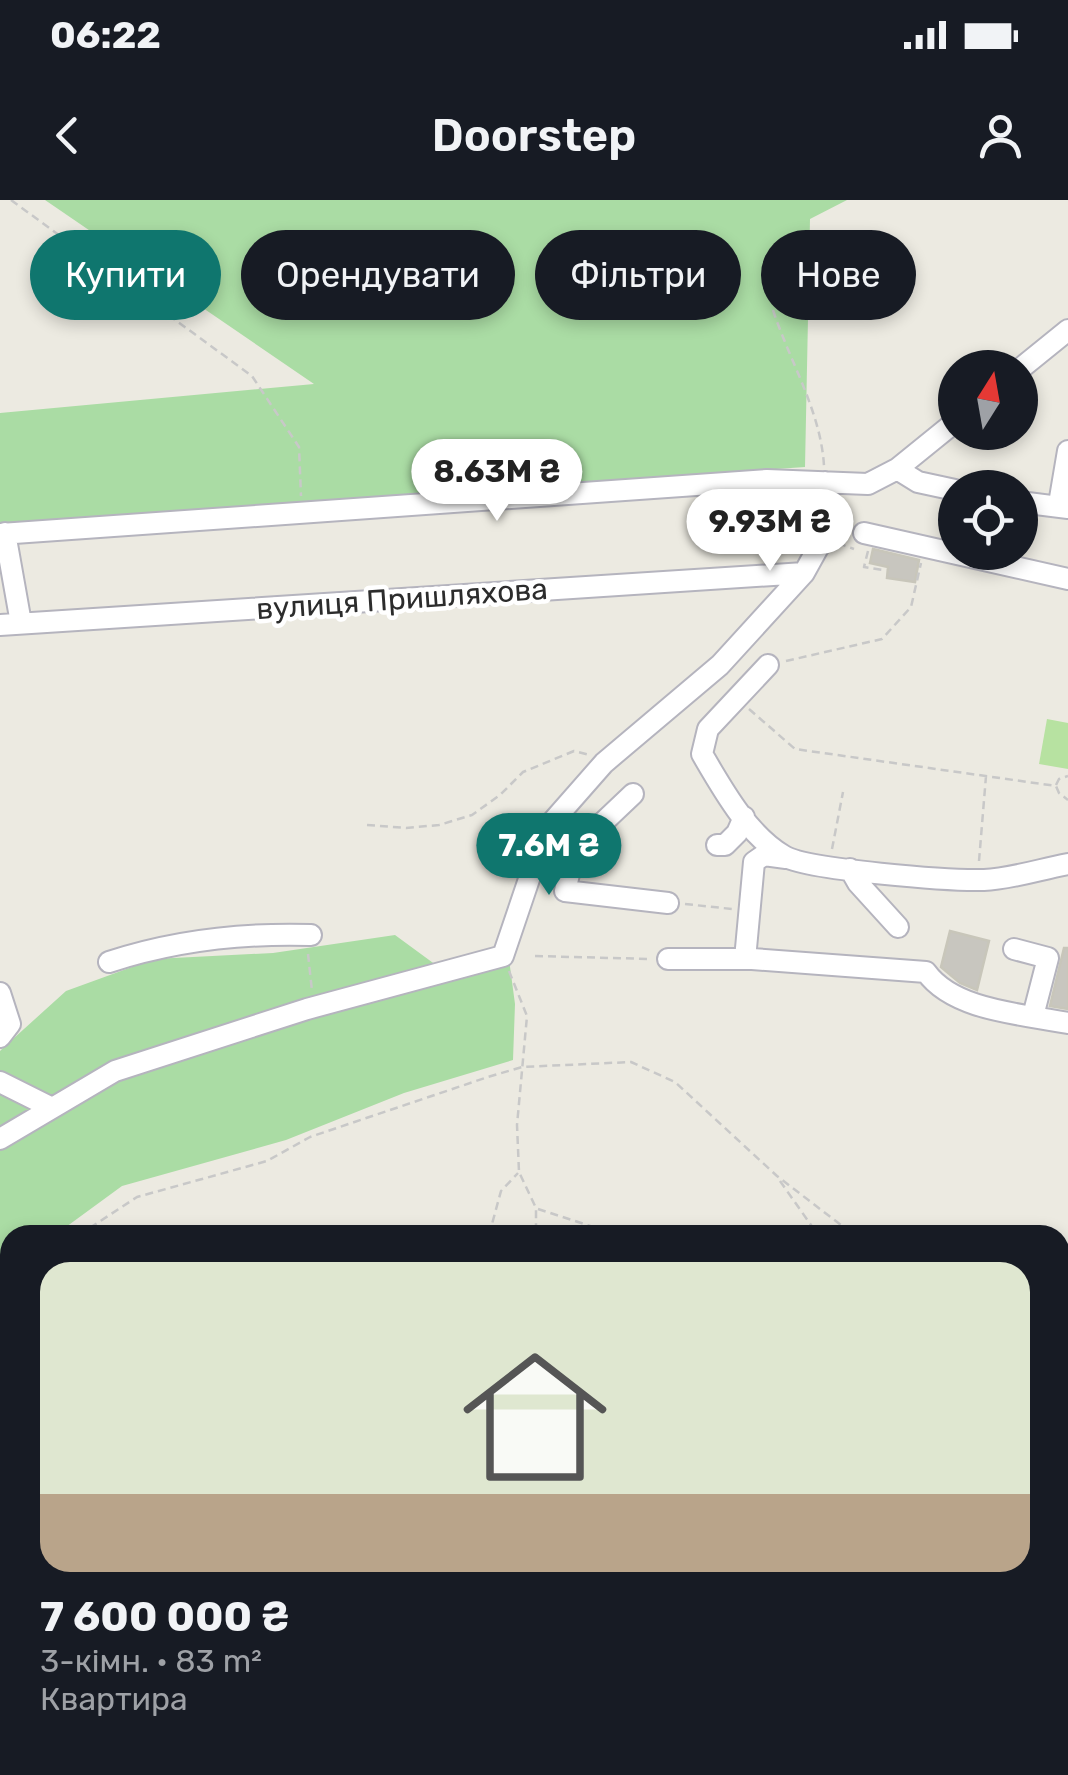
<!DOCTYPE html>
<html lang="uk">
<head>
<meta charset="utf-8">
<style>
  body { margin:0; font-family:Rubik,sans-serif; background:#242831; color:#f1f3f6; height:100vh; display:flex; flex-direction:column; font-size:38px; white-space:nowrap }
  * { box-sizing:border-box; margin:0 }
  p { font-size:32px; color:#9ea1a6 }
  .icon { flex:none; width:55px; height:55px; fill:none; stroke:currentColor; stroke-width:2; stroke-linecap:round; stroke-linejoin:round }
  .map { position:relative; flex:1; overflow:hidden }
  .panel { position:absolute; left:0px; top:1025px; width:1070px; height:550px; display:flex; flex-direction:column; background:#171b24; border-radius:30px 30px 0 0; box-shadow:0 5px 15px #0003 }
  .panel>* { flex:none }
  .hud { position:absolute; left:30px; top:30px; width:1010px; height:90px; display:flex; gap:20px }
  .needle { width:65px; rotate:11deg }
  .buttons { position:absolute; left:938px; top:150px; display:grid; gap:20px }
  .buttons a { display:grid; place-items:center; width:100px; height:100px; border-radius:50%; background:#171b24; box-shadow:0 5px 15px #0003; font-size:50px }
  .price { position:absolute; translate:-50% -85px; padding:0 22px; border-radius:35px; background:#fff; color:#222; font-size:32px; line-height:65px; filter:drop-shadow(0 2px 5px #0008) }
  .price::after { content:''; position:absolute; left:50%; top:60px; width:30px; height:22px; margin-left:-15px; background:inherit; clip-path:polygon(0 0,100% 0,50% 100%) }
  .price.active { background:#0f766e; color:#fff }
  ul { padding:0; list-style:none }
  li { display:grid; align-content:center; gap:20px; height:530px; padding:0 40px }
  li span { display:grid; place-items:center; height:310px; border-radius:30px; color:#555 }
  li>.icon { margin-inline-start:auto }
  span .icon { width:180px; height:180px; fill:#fffc; stroke-width:1 }
  li b { font-size:42px }
  .chip { padding:0 35px; border-radius:45px; background:#171b24; box-shadow:0 5px 15px #0003; font-size:35px; line-height:90px }
  .chip.active { background:#0f766e; color:#fff }
  .status { display:flex; justify-content:space-between; align-items:center; height:70px; padding:0 50px; background:#171b24; direction:ltr }
  .status svg { height:28px; fill:currentColor }
  header { display:flex; justify-content:space-between; align-items:center; height:130px; padding:0 40px; background:#171b24; font-size:45px; font-weight:600 }
  .map>svg:first-child { display:block }
  .green { fill:#aadca4 }
  .pitch { fill:#b7e2a1 }
  .building { fill:#c8c6bf; stroke:#c8c6ba; stroke-width:2.5 }
  .lines { fill:none; stroke-linecap:round; stroke-linejoin:round }
  .minor-casing { stroke:#b5b4be; stroke-width:24 }
  .path { stroke:#c8c8c8; stroke-width:2.5; stroke-dasharray:8 5; stroke-linecap:butt }
  .minor { stroke:#fff; stroke-width:20 }
  .labels { text-anchor:middle; stroke-width:9; stroke-linejoin:round; paint-order:stroke }
  .street-label { font-size:30px; fill:#2c2c2c; stroke:#fff }
</style>
</head>
<body>
<div class="status"><b>06:22</b><svg viewBox="0 0 49 12"><path d="M0 12V9h3v3zM5 12V6h3v6zM10 12V3h3v9zM15 12V0h3v12zM26 1h20v11H26zM47 4h2v5h-2z"/></svg></div>
<header><svg class="icon" aria-label="back" viewBox="0 0 24 24"><path d="M15 5l-7 7 7 7"/></svg>Doorstep<svg class="icon" aria-label="person" viewBox="0 0 24 24"><circle cx="12" cy="8" r="4"/><path d="M4 21q1-7 8-7t8 7"/></svg></header>
<div class="map">
<svg width="1068" height="1575" viewBox="0 0 1068 1575">
  <rect width="100%" height="100%" fill="#eceae1"/>
  <path class="green" d="M45,0H847L810,19L805,267L0,324V213L314,184Z
    M395,735L440,768L508,752L515,804L513,860L404,893L286,940L122,986L55,1035H10V1080L0,1091V851L3,848L66,791L154,759L273,753Z"/>
  <path class="pitch" d="M1047,519L1068,523V569L1039,564Z"/>
  <path class="building" d="M873,349L919,360L915,382L887,378L888,367L870,363Z
    M950,731L989,741L977,790L960,783L941,767Z
    M1064,748H1068V809L1050,806Z"/>
  <g class="lines">
    <g class="minor-casing">
      <path id="minor" d="M1020,169L1068,130
        M897,269L918,282L955,290
        M1020,302L1068,308
        M1059,304L1068,251
        M5,333L21,423
        M864,333L1068,379
        M0,334L767,280L868,284L897,269L955,222
        M0,425L804,373
        M768,465L708,529L702,554C723,590 748,635 784,656C807,670 952,681 984,680C1011,679 1041,669 1068,664
        M633,594L575,649L565,691L668,703
        M717,645H725L737,633L744,617
        M850,669L858,683L898,727
        M1014,749L1048,758L1033,816
        M668,759H752L926,772C954,811 1023,814 1068,823
        M745,759L754,662L764,655L786,658
        M109,762C173,741 244,733 311,735
        M0,793L10,824L0,837
        M0,882L52,908
        M0,939L115,871L307,809L503,756L546,629L604,563L720,465L804,373L825,335V282"/>
    </g>
    <path class="path" d="M11,0L252,176L299,247L301,296
      M773,110C790,162 821,212 824,266
      M838,343L854,349
      M868,351L864,367L883,370
      M786,461L882,439L911,407L921,363
      M749,509L795,549L1056,586L1059,593L1068,600
      M1056,585L1059,579L1068,576
      M367,625L406,628L439,625L472,615L500,595L523,572L574,551L590,555
      M832,649L843,592
      M979,661L986,576
      M685,704L732,709
      M308,754L312,791
      M535,756L651,759
      M509,771L527,816L517,925L519,972L536,1008V1035
      M780,981L818,1035
      M538,1009L618,1035
      M79,1035L137,997L267,961L310,937L488,877L522,867L631,862L675,882L777,976L854,1035
      M489,1035L501,991L518,973
      M1060,1093L1068,1098
      M0,1107L10,1097
      M1060,1217L1068,1221
      M1060,1300L1068,1309
      M0,1360L10,1361
      M229,1565L232,1575
      M631,1565L638,1575
      M698,1565L702,1575
      M276,1575L283,1565"/>
    <use href="#minor" class="minor"/>
  </g>
  <g class="labels">
    <g class="street-label">
      <text transform="translate(402 399) rotate(-4)" y="10">вулиця Пришляхова</text>
    </g>
  </g>
</svg>
<div class="buttons">
<a><svg class="needle" viewBox="-14 -14 28 28"><path d="M0-13l5 13h-10z" fill="#e53935"/><path d="M0 13l5-13h-10z" fill="#9ea1a6"/></svg></a>
<a><svg class="icon" aria-label="locate" viewBox="0 0 24 24"><circle cx="12" cy="12" r="6"/><path d="M12 2v4M12 18v4M2 12h4M18 12h4"/></svg></a>
</div>
<b class="price" style="left:497px;top:324px">8.63M ₴</b>
<b class="price" style="left:770px;top:374px">9.93M ₴</b>
<b class="price active" style="left:549px;top:698px">7.6M ₴</b>
<div class="hud">
<a class="chip active">Купити</a>
<a class="chip">Орендувати</a>
<a class="chip">Фільтри</a>
<a class="chip">Нове</a>
</div>
<section class="panel">
<ul>
<li><span style="background:linear-gradient(#dfe7d0 75%,#b9a48a 0)"><svg class="icon" aria-label="home" viewBox="0 0 24 24"><path d="M3 11l9-7 9 7M6 9v11h12V9"/></svg></span><div><b>7 600 000 ₴</b><p>3-кімн. · 83 m²</p><p>Квартира</p></div></li>
</ul>
</section>
</div>
</body>
</html>
